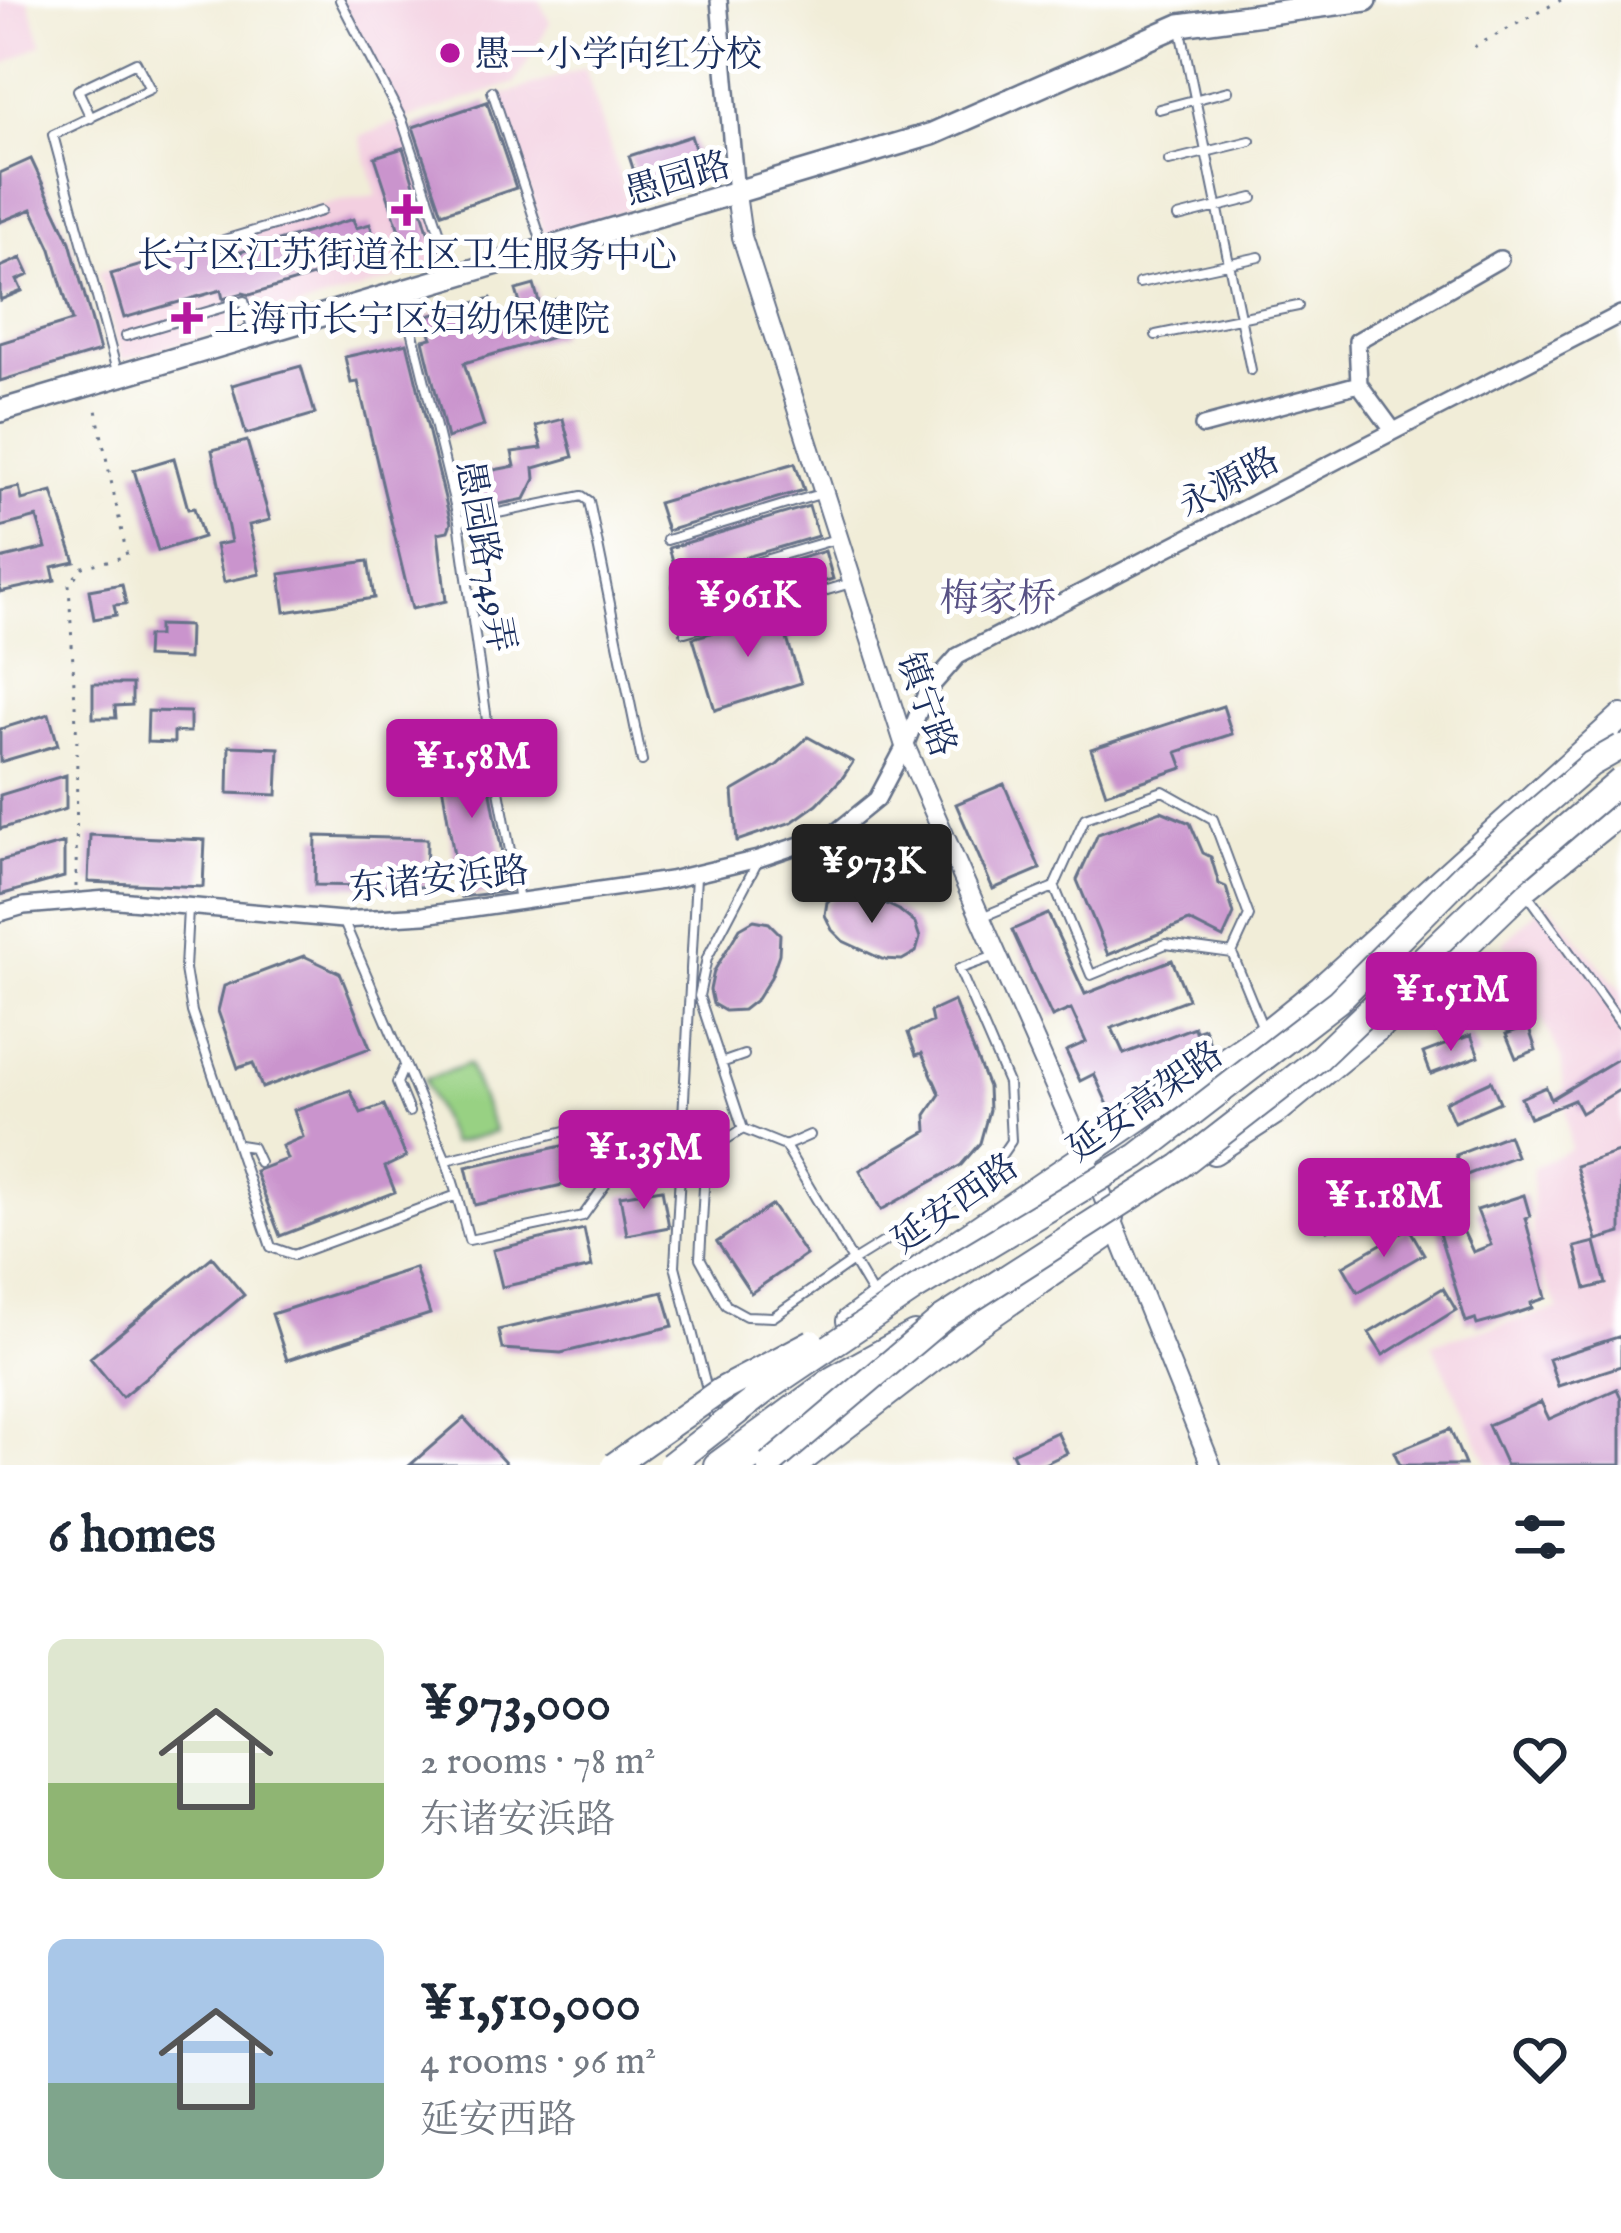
<!DOCTYPE html>
<html lang="en">
<head>
<meta charset="utf-8">
<style>
  body { margin:0; font-family:"IM FELL English","Noto Serif SC",serif; background:#f2f2f3; color:#1f2937; height:100vh; display:flex; flex-direction:column; font-size:45px; white-space:nowrap }
  * { box-sizing:border-box; margin:0 }
  p { font-size:39px; color:#747a83 }
  .icon { flex:none; width:66px; height:66px; fill:none; stroke:currentColor; stroke-width:2; stroke-linecap:round; stroke-linejoin:round }
  .map { position:relative; height:1465px; overflow:hidden }
  .details { display:flex; flex-direction:column; background:#fff; flex:1 }
  .details>* { flex:none }
  .price { position:absolute; translate:-50% -102px; padding:0 27px; border-radius:12px; background:#b5179e; color:#fff; font-size:39px; line-height:78px; filter:drop-shadow(0 3px 6px #0008) }
  .price::after { content:''; position:absolute; left:50%; top:72px; width:36px; height:27px; margin-left:-18px; background:inherit; clip-path:polygon(0 0,100% 0,50% 100%) }
  .price.on { background:#222; color:#fff }
  ul { padding:0; list-style:none }
  li { display:flex; align-items:center; gap:36px; height:300px; padding:0 48px }
  li span { display:grid; place-items:center; flex:none; width:336px; height:240px; border-radius:18px; color:#555 }
  li>.icon { margin-inline-start:auto }
  span .icon { width:144px; height:144px; fill:#fffc; stroke-width:1 }
  li b { font-size:51px }
  h2 { display:flex; justify-content:space-between; align-items:center; height:144px; padding:0 48px; font-size:51px }
  .map>svg:first-child { display:block }
  .built { fill:#f3cfe0 }
  .green { fill:#98d183; stroke:#5a8070; stroke-width:3 }
  .building { fill:#ca94cd }
  .lines { fill:none; stroke-linecap:round; stroke-linejoin:round }
  .service-casing { stroke:#667289; stroke-width:12 }
  .minor-casing { stroke:#667289; stroke-width:20 }
  .tertiary-casing { stroke:#667289; stroke-width:22 }
  .secondary-casing { stroke:#667289; stroke-width:26 }
  .primary-casing { stroke:#667289; stroke-width:28 }
  .trunk-casing { stroke:#667289; stroke-width:28 }
  .path { stroke:#667289; stroke-width:3; stroke-dasharray:3 9; stroke-linecap:butt }
  .service { stroke:#fff; stroke-width:8 }
  .minor { stroke:#fff; stroke-width:15 }
  .tertiary { stroke:#fff; stroke-width:18 }
  .secondary { stroke:#fff; stroke-width:21 }
  .primary { stroke:#fff; stroke-width:24 }
  .trunk { stroke:#fff; stroke-width:24 }
  .trunk-bridge-casing { stroke:#667289; stroke-width:28; stroke-linecap:butt }
  .trunk-bridge { stroke:#fff; stroke-width:24 }
  .poi-dot { fill:#b5179e; stroke:#fff; stroke-width:4.5 }
  .labels { text-anchor:middle; stroke-width:10; stroke-linejoin:round; paint-order:stroke }
  .poi-label { font-size:36px; fill:#1b2f5e; stroke:#fff; text-anchor:start }
  .street-label { font-size:36px; fill:#1b2f5e; stroke:#fff }
  .neighbourhood-label { font-size:39px; fill:#585285; stroke:#fff }
</style>
</head>
<body>
<div class="map">
<svg width="1621" height="1465" viewBox="0 0 1621 1465">
  <rect width="100%" height="100%" fill="#fff"/>
  <filter id="ink" filterUnits="userSpaceOnUse"><feTurbulence type="fractalNoise" baseFrequency=".00833" numOctaves="2"/><feDisplacementMap in="SourceGraphic" scale="24" xChannelSelector="R" yChannelSelector="G"/><feConvolveMatrix kernelMatrix="1 2 1 2 8 2 1 2 1" color-interpolation-filters="sRGB"/></filter>
  <filter id="wash" filterUnits="userSpaceOnUse"><feTurbulence type="fractalNoise" baseFrequency=".004" numOctaves="4" result="noise"/><feDisplacementMap in="SourceGraphic" scale="48" xChannelSelector="R" yChannelSelector="G"/><feGaussianBlur stdDeviation="2.7" result="paint"/><feColorMatrix in="noise" values="0 0 0 0 0 0 0 0 0 0 0 0 0 0 0 0 0 1.4 0 .05"/><feComposite in="paint" operator="in"/></filter>
  <g filter="url(#wash)">
    <rect width="100%" height="100%" fill="#f1edd8"/>
    <path class="built" d="M0,0H28L42,44L0,66Z
      M340,0H539L550,23L515,83L403,120L450,263L122,360L98,272L336,201L377,196L360,137L401,120Z
      M585,68L630,209L544,236L499,96Z
      M1547,901L1621,991V1465H1489L1432,1343L1559,1309L1537,1266L1532,1226L1533,1168L1570,1149L1561,1057L1503,942Z"/>
    <path class="green" d="M468,1064L495,1132L451,1144L424,1080Z"/>
    <g id="blocks">
      <path class="building" d="M487,102L516,188L442,213L413,127Z
        M691,136L701,166L639,187L629,156Z
        M403,148L431,241L405,249L375,157Z
        M31,159L70,242L100,351L0,381V343L72,321L51,249L32,209L0,222V173Z
        M353,219L356,228L370,224L380,256L250,295L243,293L223,299L221,290L124,318L111,274L216,243L223,260L230,263L237,253Z
        M21,258L29,275L17,280L22,291L0,300V267Z
        M534,285L540,305L557,299L564,324L557,326L559,335L464,363L484,426L447,438L423,340L432,338L425,317L491,298L498,318L522,310L516,290Z
        M407,343L451,523L448,531L438,533L446,601L412,609L358,382L351,383L345,357Z
        M301,366L315,414L246,434L232,385Z
        M563,419L573,457L534,468L535,479L525,499L465,511L457,477L515,466L512,452L542,448L536,426Z
        M247,441L270,520L249,525L260,574L224,582L216,545L231,542L212,450Z
        M174,458L188,509L194,508L203,537L158,551L134,470Z
        M795,463L804,490L667,531L658,503Z
        M19,487L22,500L52,492L75,562L52,567L55,580L0,592V559L46,548L37,517L0,527V491Z
        M809,506L818,536L678,577L669,548Z
        M825,551L833,579L688,622L680,594Z
        M368,561L374,598L285,612L280,574Z
        M122,584L126,604L114,605L116,615L94,619L89,590Z
        M786,611L794,637L787,639L801,683L715,710L693,638Z
        M158,625L189,626L188,659L146,657L147,636H158Z
        M93,684H132V705L115,706L116,718H93Z
        M1223,706L1232,734L1177,752L1183,768L1106,793L1091,749Z
        M148,711L190,712V732H174V743L147,742Z
        M49,714L58,745L0,762V729Z
        M808,737L853,762L843,777L817,804L792,822L737,841L733,791L776,766Z
        M482,744L509,891L461,897L436,749Z
        M229,746L279,748L277,795L228,793Z
        M66,775V809L0,829V795Z
        M1004,784L1040,869L993,889L956,804Z
        M1161,811L1190,823L1203,853L1211,857L1219,884L1226,887L1234,914L1223,938L1189,921L1108,955L1077,880L1098,834Z
        M90,835L205,840L203,887L88,882Z
        M316,836L427,839L426,887L315,885Z
        M64,843V877L0,895V861Z
        M857,890L899,910L915,923L920,938L916,952L902,960L882,959L843,941L832,930L825,915L827,902L840,892Z
        M1048,914L1085,994L1172,960L1188,999L1112,1028L1124,1054L1194,1027L1195,1031L1204,1028L1212,1049L1167,1079L1140,1090L1143,1096L1113,1116L1094,1074L1080,1081L1066,1051L1086,1042L1071,1009L1052,1017L1012,930Z
        M754,920L769,923L780,934L779,954L771,977L757,999L743,1010L725,1011L713,1004L710,990L714,971L740,928Z
        M304,956L340,973L370,1048L262,1088L253,1063L238,1068L218,1011L224,986Z
        M954,1001L988,1087L989,1110L980,1143L961,1165L881,1210L860,1170L927,1131L926,1115L940,1094L922,1053L916,1055L908,1033L932,1022L930,1012Z
        M1528,1026L1536,1050L1516,1058L1506,1034Z
        M1471,1035L1479,1056L1431,1074L1423,1053Z
        M1621,1057V1089L1581,1113L1574,1100L1530,1118L1521,1098L1546,1087L1551,1099Z
        M1491,1081L1500,1102L1454,1122L1445,1102Z
        M350,1090L361,1113L384,1105L406,1157L385,1167L395,1192L280,1236L255,1171L287,1159L282,1146L303,1137L294,1110Z
        M1508,1135L1516,1156L1464,1176L1456,1155Z
        M580,1142L588,1179L475,1205L466,1167Z
        M1621,1151V1233L1597,1240L1576,1166Z
        M1386,1169L1398,1192L1327,1230L1315,1207Z
        M1437,1175L1473,1252L1491,1245L1477,1210L1524,1195L1530,1216L1525,1218L1546,1298L1531,1303L1532,1308L1502,1318L1477,1325L1475,1319L1466,1322L1430,1204L1417,1210L1407,1189Z
        M662,1189L669,1227L627,1235L620,1196Z
        M772,1205L806,1255L751,1293L717,1242Z
        M1409,1228L1424,1254L1358,1292L1343,1266Z
        M584,1229L592,1267L502,1287L493,1250Z
        M1595,1242L1606,1284L1586,1289L1575,1247Z
        M212,1257L244,1295L122,1397L90,1358Z
        M415,1268L430,1314L287,1360L272,1314Z
        M1443,1288L1456,1310L1383,1355L1369,1333Z
        M663,1292L673,1326L561,1353L502,1349L498,1330Z
        M1621,1336V1366L1558,1386L1549,1359Z
        M1617,1389L1621,1398V1465H1506L1488,1425L1541,1402L1549,1419Z
        M464,1418L507,1465H410Z
        M1450,1429L1465,1465H1400L1394,1452Z
        M1057,1432L1067,1453L1042,1465H1018L1012,1453Z"/>
    </g>
  </g>
  <g filter="url(#ink)">
    <use href="#blocks" fill-opacity="0" stroke="#667289" stroke-width="3"/>
    <g class="lines">
      <g class="service-casing">
        <path id="service" d="M340,0L402,120L454,275
          M1181,30L1251,370
          M492,91L544,248
          M1159,109L1228,91
          M91,118L78,90L136,62L150,89L53,135L118,375
          M1169,161L1250,141
          M1178,217L1253,198
          M229,255L224,240L321,211
          M1139,283L1259,257
          M404,297L459,521L489,735L519,900
          M1156,335L1298,306
          M126,336L244,301L254,334
          M459,521L582,496L589,501L642,761
          M667,540L820,494
          M677,586L836,539
          M685,632L851,583
          M758,861L707,958L699,996L743,1129L785,1146L873,1295
          M696,876L675,1266L715,1420
          M1055,888L1091,975L1166,944L1232,953L1262,1026
          M1529,896L1621,1024
          M188,908L185,969L192,1012L271,1247L294,1255L457,1195L446,1160L343,920
          M984,916L1054,887L1085,818L1163,791L1213,819L1249,916L1232,953
          M721,1063L744,1055
          M405,1064L397,1083L409,1112
          M743,1129L706,1152L700,1258L726,1305L746,1316L773,1317L853,1261L984,1180L1011,1141L1008,1083L959,969L995,956
          M239,1145L252,1147L259,1162
          M785,1146L810,1135
          M446,1160L582,1127L595,1137L605,1185L583,1216L469,1240L457,1195"/>
      </g>
      <g class="minor-casing">
        <path id="minor" d="M719,0L736,194
          M1203,426L1359,384
          M1392,429L1359,384L1357,341L1500,259
          M0,913L24,906L107,899L343,920L424,915L670,880L758,859L835,833L877,799L905,746L927,691L958,656L1621,314"/>
      </g>
      <g class="tertiary-casing">
        <path id="tertiary" d="M736,194L742,237L905,746L1100,1189L1211,1465"/>
      </g>
      <g class="secondary-casing">
        <path id="secondary" d="M0,411L932,134L1180,25L1366,0"/>
      </g>
      <g class="primary-casing">
        <path id="primary" d="M1214,1152L1280,1109L1392,1017L1524,890L1621,812
          M849,1321L937,1256L1265,1033L1321,988L1621,717
          M742,1465L845,1387
          M796,1465L976,1326L1105,1237L1112,1217"/>
      </g>
      <g class="trunk-casing">
        <path id="trunk" d="M716,1465L834,1378L914,1334"/>
      </g>
      <path class="path" d="M1474,47L1561,0
        M76,887L77,745L69,584L83,567L127,556L95,405"/>
      <use href="#service" class="service"/>
      <use href="#minor" class="minor"/>
      <use href="#tertiary" class="tertiary"/>
      <use href="#secondary" class="secondary"/>
      <use href="#primary" class="primary"/>
      <use href="#trunk" class="trunk"/>
      <g class="trunk-bridge-casing">
        <path id="trunk-bridge" d="M614,1465L721,1390L812,1342
          M670,1465L770,1387L915,1289L1137,1156L1338,1001L1471,867L1591,764L1621,747
          M769,1465L943,1318L1180,1166L1318,1059L1511,874L1621,780"/>
      </g>
      <use href="#trunk-bridge" class="trunk-bridge"/>
    </g>
  </g>
  <g class="poi-dot">
    <circle cx="450" cy="53" r="12"/>
    <path d="M401 192h12v12h12v12h-12v12h-12v-12h-12v-12h12z"/>
    <path d="M181 300h12v12h12v12h-12v12h-12v-12h-12v-12h12z"/>
  </g>
  <g class="labels">
    <g class="poi-label">
      <text x="474" y="66">愚一小学向红分校</text>
      <text x="407" y="267" text-anchor="middle">长宁区江苏街道社区卫生服务中心</text>
      <text x="214" y="331">上海市长宁区妇幼保健院</text>
    </g>
    <g class="street-label">
      <text transform="translate(677 177) rotate(-16)" y="13">愚园路</text>
      <text transform="translate(1228 481) rotate(-28)" y="13">永源路</text>
      <text transform="translate(487 556) rotate(80)" y="13">愚园路749弄</text>
      <text transform="translate(928 704) rotate(70)" y="13">镇宁路</text>
      <text transform="translate(439 878) rotate(-6)" y="13">东诸安浜路</text>
      <text transform="translate(1144 1100) rotate(-35)" y="13">延安高架路</text>
      <text transform="translate(954 1202) rotate(-35)" y="13">延安西路</text>
    </g>
    <g class="neighbourhood-label">
      <text x="998" y="611">梅家桥</text>
    </g>
  </g>
</svg>
<b class="price" style="left:748px;top:660px">¥961K</b>
<b class="price" style="left:472px;top:821px">¥1.58M</b>
<b class="price on" style="left:872px;top:926px">¥973K</b>
<b class="price" style="left:1451px;top:1054px">¥1.51M</b>
<b class="price" style="left:644px;top:1212px">¥1.35M</b>
<b class="price" style="left:1384px;top:1260px">¥1.18M</b>
</div>
<section class="details">
<h2>6 homes<svg class="icon" aria-label="filters" viewBox="0 0 24 24"><path d="M4 7h16M4 17h16"/><circle cx="9" cy="7" r="2"/><circle cx="15" cy="17" r="2"/></svg></h2>
<ul>
<li><span style="background:linear-gradient(#dfe7d0 60%,#8fb573 0)"><svg class="icon" aria-label="home" viewBox="0 0 24 24"><path d="M3 11l9-7 9 7M6 9v11h12V9"/></svg></span><div><b>¥973,000</b><p>2 rooms · 78 m²</p><p>东诸安浜路</p></div><svg class="icon" aria-label="heart" viewBox="0 0 24 24"><path d="M12 20l-8-8c-3-5 5-10 8-4 3-6 11-1 8 4z"/></svg></li>
<li><span style="background:linear-gradient(#a9c7e8 60%,#7fa58c 0)"><svg class="icon" aria-label="home" viewBox="0 0 24 24"><path d="M3 11l9-7 9 7M6 9v11h12V9"/></svg></span><div><b>¥1,510,000</b><p>4 rooms · 96 m²</p><p>延安西路</p></div><svg class="icon" aria-label="heart" viewBox="0 0 24 24"><path d="M12 20l-8-8c-3-5 5-10 8-4 3-6 11-1 8 4z"/></svg></li>
</ul>
</section>
</body>
</html>
